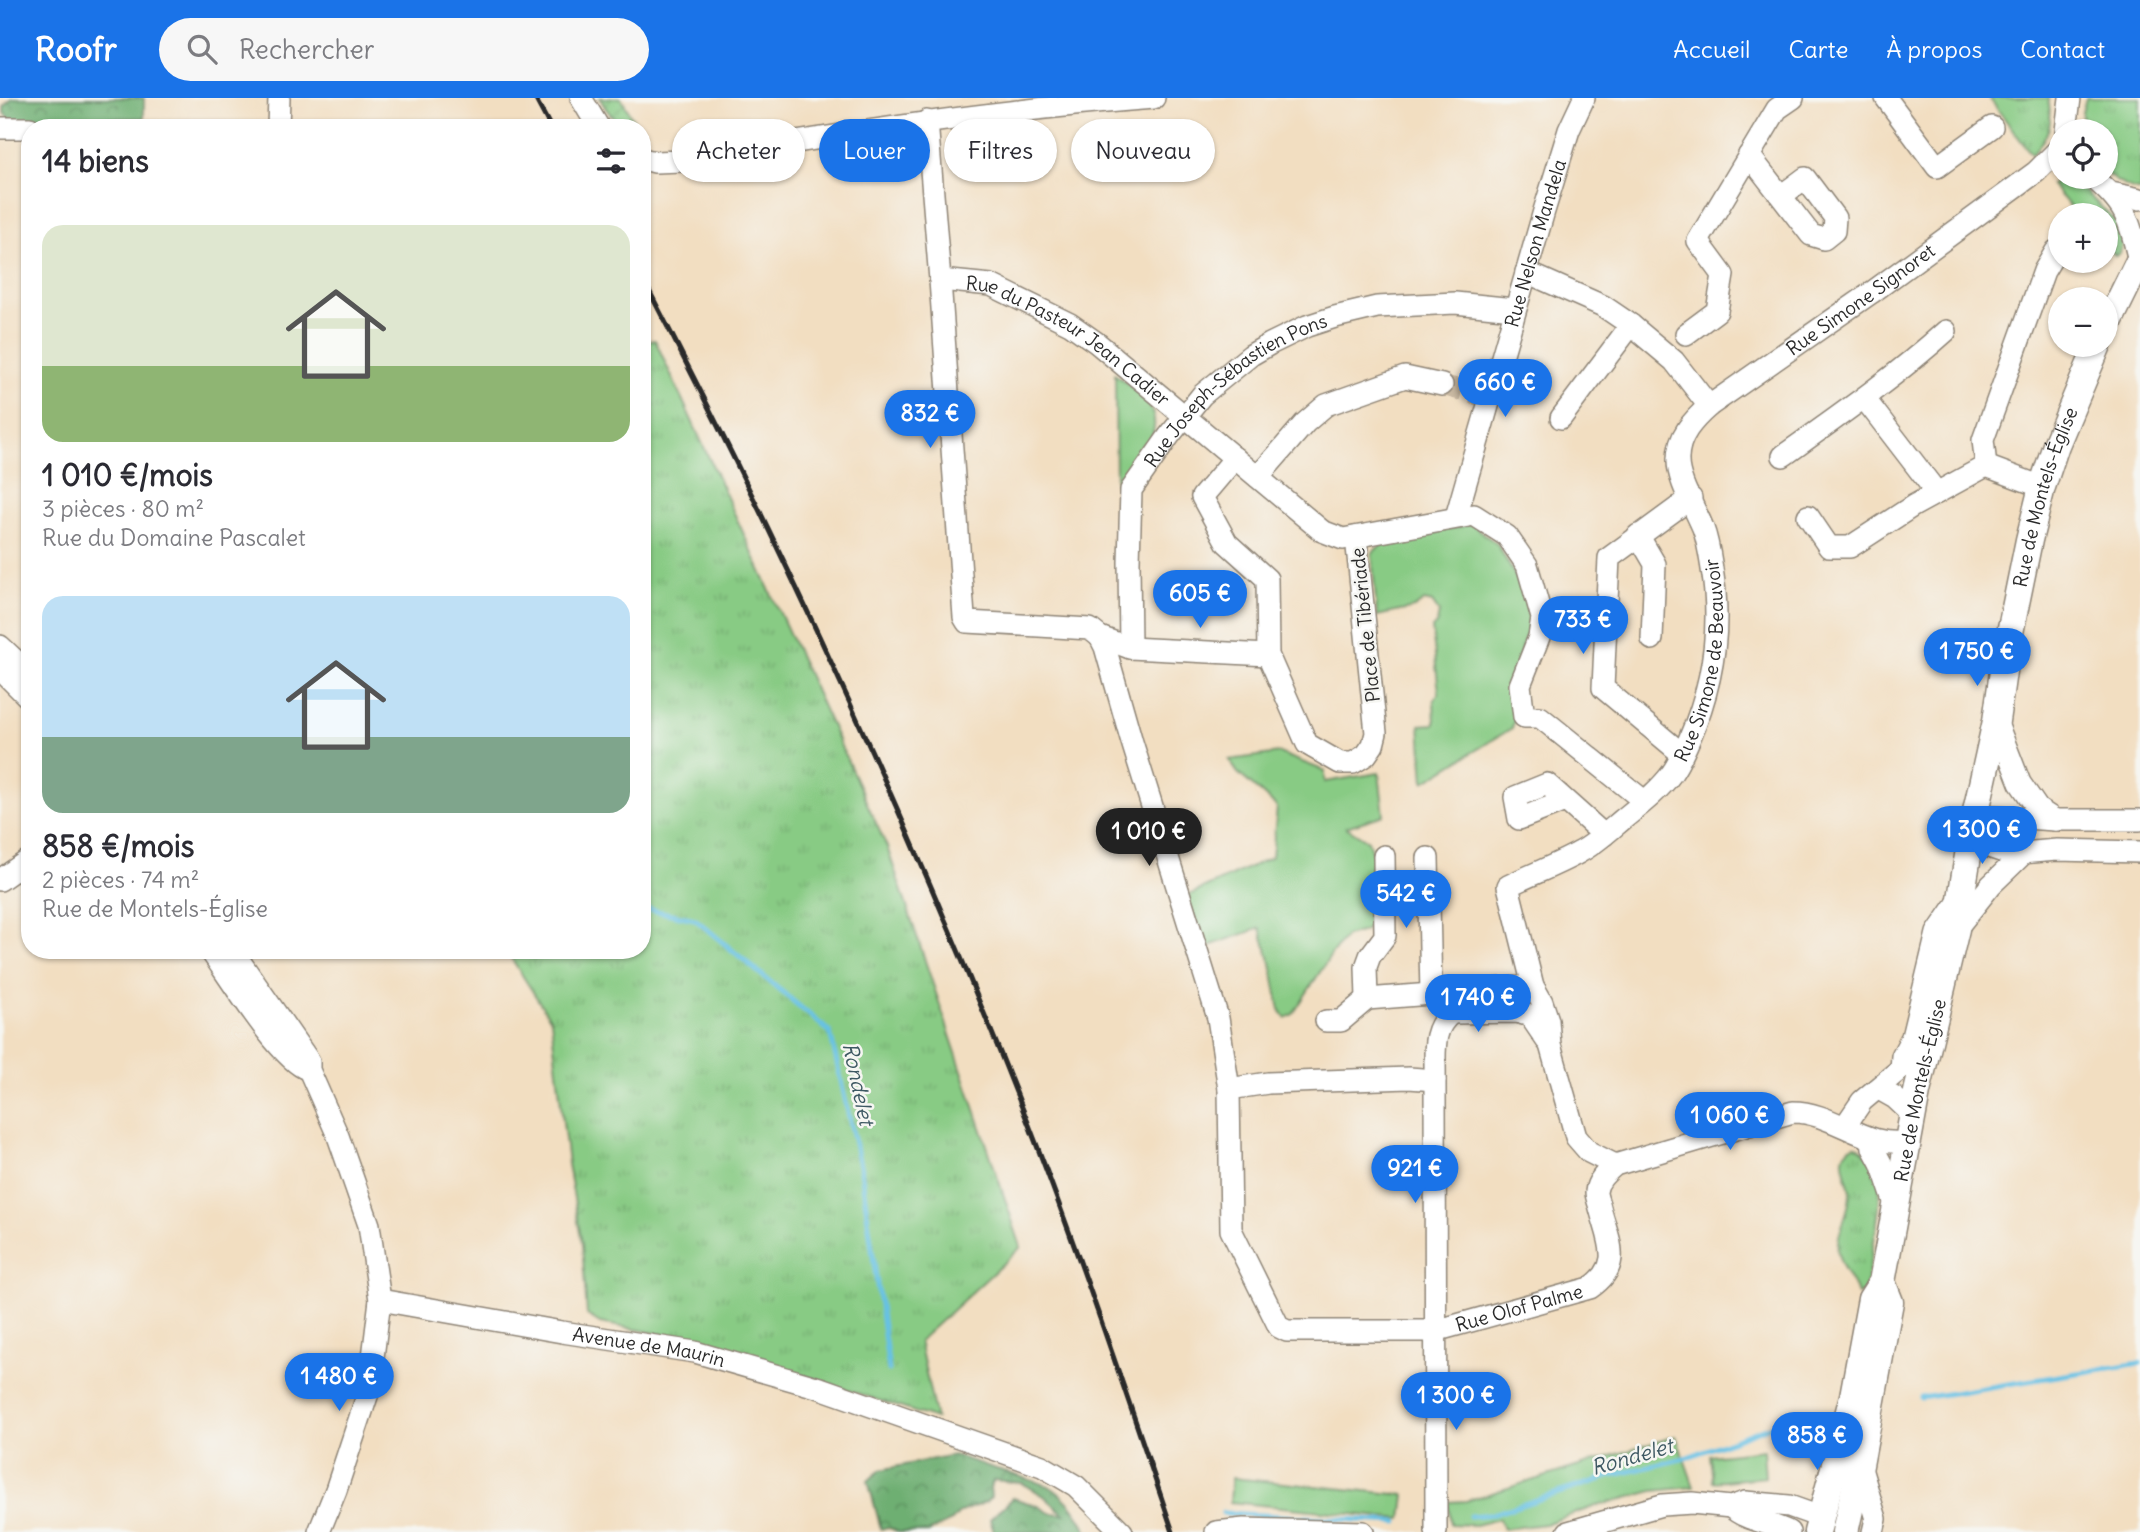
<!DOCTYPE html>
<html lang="fr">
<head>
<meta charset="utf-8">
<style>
  body { margin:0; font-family:Delius,sans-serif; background:#f7f7f7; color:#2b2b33; height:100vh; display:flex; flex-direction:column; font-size:26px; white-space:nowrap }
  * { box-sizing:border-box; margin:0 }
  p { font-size:23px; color:#7c7c81 }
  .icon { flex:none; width:38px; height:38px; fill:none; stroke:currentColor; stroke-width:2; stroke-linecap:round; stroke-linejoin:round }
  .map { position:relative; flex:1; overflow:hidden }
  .drawer { position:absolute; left:21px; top:21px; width:630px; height:840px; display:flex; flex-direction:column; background:#fff; border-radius:28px; box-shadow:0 2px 5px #0004 }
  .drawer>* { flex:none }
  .top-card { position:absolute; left:672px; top:21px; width:665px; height:63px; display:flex; gap:14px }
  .fabs { position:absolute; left:2048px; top:21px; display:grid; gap:14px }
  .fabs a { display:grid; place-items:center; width:70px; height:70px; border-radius:50%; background:#fff; box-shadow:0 2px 5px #0004; font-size:35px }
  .price { position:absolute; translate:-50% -60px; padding:0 16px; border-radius:24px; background:#1a73e8; color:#fff; font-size:23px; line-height:46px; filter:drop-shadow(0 2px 4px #0008) }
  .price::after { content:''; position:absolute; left:50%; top:42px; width:21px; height:16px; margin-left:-10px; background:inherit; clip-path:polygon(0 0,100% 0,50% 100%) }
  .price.active { background:#222; color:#fff }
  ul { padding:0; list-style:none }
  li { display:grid; align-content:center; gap:14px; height:371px; padding:0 21px }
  li span { display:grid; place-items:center; height:217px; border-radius:21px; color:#555 }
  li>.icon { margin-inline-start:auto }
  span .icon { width:126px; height:126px; fill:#fffc; stroke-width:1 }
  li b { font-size:30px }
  h2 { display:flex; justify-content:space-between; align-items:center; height:84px; padding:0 21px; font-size:30px }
  .chip { padding:0 24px; border-radius:32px; background:#fff; box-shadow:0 2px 5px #0004; font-size:24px; line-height:63px }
  .chip.active { background:#1a73e8; color:#fff }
  header { display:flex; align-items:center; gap:42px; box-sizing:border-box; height:98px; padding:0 35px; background:#1a73e8; color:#fff }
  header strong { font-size:33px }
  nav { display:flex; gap:38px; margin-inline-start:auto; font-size:24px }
  .search { width:490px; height:63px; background:#f7f7f7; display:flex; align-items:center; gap:18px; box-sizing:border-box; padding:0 24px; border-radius:38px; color:#7c7c81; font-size:26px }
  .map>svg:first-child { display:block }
  .grass { fill:url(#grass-tufts); stroke:#5a7b58; stroke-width:2 }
  .forest { fill:url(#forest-crowns); stroke:#4c6d4e; stroke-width:2 }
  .park { fill:#88cb84; stroke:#5a7b58; stroke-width:2 }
  .garden { fill:url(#garden-furrows); stroke:#5a7b58; stroke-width:2 }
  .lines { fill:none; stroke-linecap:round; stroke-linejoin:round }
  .stream { stroke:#66c1e4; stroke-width:5 }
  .minor-tunnel { stroke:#cabaa3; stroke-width:21; stroke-dasharray:21 10; stroke-linecap:butt }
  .minor-casing { stroke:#8e8476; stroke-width:24 }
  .major-casing { stroke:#8e8476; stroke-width:29 }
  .minor { stroke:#fff; stroke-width:21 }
  .major { stroke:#fff; stroke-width:26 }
  .rail { stroke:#2b2b2b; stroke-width:5 }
  .labels { text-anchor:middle; stroke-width:5; stroke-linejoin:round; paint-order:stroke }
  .street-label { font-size:19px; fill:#2b2b2b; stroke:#f6f6f2 }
  .water-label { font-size:21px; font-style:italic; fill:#3d5862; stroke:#f6f6f2 }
</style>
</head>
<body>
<header>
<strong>Roofr</strong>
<div class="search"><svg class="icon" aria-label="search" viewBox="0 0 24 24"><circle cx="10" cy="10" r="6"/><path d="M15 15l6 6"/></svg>Rechercher</div>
<nav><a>Accueil</a><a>Carte</a><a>À propos</a><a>Contact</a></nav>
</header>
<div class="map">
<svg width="2140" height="1434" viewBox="0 0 2140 1434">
  <defs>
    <pattern id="grass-tufts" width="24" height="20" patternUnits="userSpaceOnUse" patternTransform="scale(1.75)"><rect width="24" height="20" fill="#88cb84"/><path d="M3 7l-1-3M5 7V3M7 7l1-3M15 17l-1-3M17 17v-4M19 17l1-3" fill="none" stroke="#76ae72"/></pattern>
    <pattern id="forest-crowns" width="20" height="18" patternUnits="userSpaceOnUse" patternTransform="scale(1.75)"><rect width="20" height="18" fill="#6eaf72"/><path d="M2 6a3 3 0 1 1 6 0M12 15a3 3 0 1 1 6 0" fill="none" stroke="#5b8f5e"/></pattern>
    <pattern id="garden-furrows" width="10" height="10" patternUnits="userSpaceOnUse" patternTransform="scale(1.75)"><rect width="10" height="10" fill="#88cb84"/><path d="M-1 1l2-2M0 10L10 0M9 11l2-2" fill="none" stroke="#76ae72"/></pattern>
  </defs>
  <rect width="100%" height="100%" fill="#f6f6f2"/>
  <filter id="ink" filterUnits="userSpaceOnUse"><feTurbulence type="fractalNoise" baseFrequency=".0143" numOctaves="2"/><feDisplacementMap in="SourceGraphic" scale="14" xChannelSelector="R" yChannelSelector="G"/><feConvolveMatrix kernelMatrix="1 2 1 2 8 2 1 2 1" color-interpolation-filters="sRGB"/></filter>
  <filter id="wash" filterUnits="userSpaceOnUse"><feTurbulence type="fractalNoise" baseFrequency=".00686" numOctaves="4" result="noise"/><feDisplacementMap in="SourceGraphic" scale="28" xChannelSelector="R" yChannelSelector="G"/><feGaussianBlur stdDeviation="1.57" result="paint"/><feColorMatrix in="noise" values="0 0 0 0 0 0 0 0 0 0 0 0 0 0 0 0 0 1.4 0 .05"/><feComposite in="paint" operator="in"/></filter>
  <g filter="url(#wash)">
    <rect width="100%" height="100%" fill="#f2dec1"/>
    <path class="grass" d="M1989,0H2048C2053,28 2050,35 2032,57Z
      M2086,0H2140V93C2126,90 2116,84 2105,75V33H2083L2082,14Z
      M2074,83L2119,126L2124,142L2119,155L2116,158L2105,147V117H2078L2051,87L2054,84Z
      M655,242L887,749L1021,1149L919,1243L936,1321L695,1242L600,1225L587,1217L582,1146L568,1066L551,922L506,852H642V243Z
      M1855,1047C1865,1052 1874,1065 1878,1077C1885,1098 1869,1168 1865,1193L1858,1196C1852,1184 1841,1169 1838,1156C1835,1135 1850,1116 1850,1096C1850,1079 1831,1055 1855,1047Z"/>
    <path class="forest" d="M12,0H144V20L10,22L4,15V8Z
      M953,1357L1049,1388C1067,1399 1078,1415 1088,1434H994L990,1421L1013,1400L1038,1408L1050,1415L1064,1416L1044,1398L1022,1385L994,1382L990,1389L991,1399L986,1404L960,1414L952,1423L928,1434H898L890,1430L881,1431L868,1383L880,1372Z"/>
    <path class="park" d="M1115,276C1127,286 1145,298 1151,312C1165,339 1131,370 1116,390Z
      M1471,426L1497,446L1517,481L1532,518L1512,580L1516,616L1512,630L1424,684L1420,627L1435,626L1434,602L1439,595L1432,530L1437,526L1439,514L1433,505L1424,503L1414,510L1377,518L1372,455L1382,446Z
      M1279,655L1325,673V684L1379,675L1384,717L1346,729L1368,743L1374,760L1368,785L1374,809L1372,825L1364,833L1346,838L1331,857L1293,916L1286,920L1280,912L1271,865L1260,830L1206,849L1187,798L1272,759L1277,709L1238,675L1229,662Z
      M1676,1338L1694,1389L1653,1393L1596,1408L1545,1426L1503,1431L1499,1421L1475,1427L1451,1426L1448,1404L1466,1403Z
      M1763,1352L1765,1379L1713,1384L1710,1358Z
      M1232,1380L1405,1397L1402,1421L1230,1404Z"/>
    <path class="garden" d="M600,0H621L638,30C620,30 607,15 600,0Z"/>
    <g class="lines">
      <path class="stream" d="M642,810L695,821L830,934L861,1072L889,1272
        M1921,1300L2140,1265
        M1223,1415L1398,1424
        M1470,1418L1493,1416L1611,1378L1685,1360L1800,1317"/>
    </g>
  </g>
  <g filter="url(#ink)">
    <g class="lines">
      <path class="minor-tunnel" d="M1442,287L1489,300"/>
      <g class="minor-casing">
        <g id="minor">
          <path d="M581,0L599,30"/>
          <path d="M1886,0L1937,69L1992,29"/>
          <path d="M927,23L940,182L964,519L967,524L1090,531L1100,539L1130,550L1268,557"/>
          <path d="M0,30H30"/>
          <path d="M278,30L279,0"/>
          <path d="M2066,33L2070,0"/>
          <path d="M1749,57L1811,137L1824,141L1834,133L1835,120L1805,80L1781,98"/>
          <path d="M642,61L655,64L682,63C839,36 995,12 1154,0"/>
          <path d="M2092,79C2127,108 2129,121 2139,163"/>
          <path d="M2111,95L2140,101"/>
          <path d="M1526,174L1603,208L1631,227L1674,263L1709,308"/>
          <path id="s1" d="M940,182L991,187L1070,226L1097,245L1322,433L1343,441L1474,417L1507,438L1527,467L1542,520L1539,539L1520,587L1524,619H1540L1644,703"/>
          <path d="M1686,236L1717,213L1723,177L1698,143L1777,11L1793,0"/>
          <path d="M1864,300L1937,395"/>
          <path d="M1561,320L1631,227"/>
          <path d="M1783,358C1839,318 1895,279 1946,233"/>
          <path d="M1235,360L1202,399L1227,445L1267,481L1268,557L1307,646L1340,665H1353L1366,657L1373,647L1376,635L1356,439"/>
          <path d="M1258,379L1305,325L1326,307L1405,279L1442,287"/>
          <path d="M2042,389L1986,368L1983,342L2044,173L2056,153"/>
          <path d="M1808,418L1829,449H1850L1913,408L1986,368"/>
          <path id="s2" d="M1456,419L1544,113L1569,32L1584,0"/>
          <path d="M1638,437L1655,466L1652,541"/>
          <path d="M1100,539L1105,549L1132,644L1218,920L1229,991"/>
          <path d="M0,548L30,576"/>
          <path id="s3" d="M1130,550L1129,464L1131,392L1169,338L1202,297L1251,257L1270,246L1307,228L1335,219L1377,209L1455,205L1514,211"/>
          <path d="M0,571L30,601"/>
          <path d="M1996,623L2020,685L2038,711L2055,722"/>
          <path d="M1682,656L1603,590L1609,460L1691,400"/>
          <path d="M1565,703L1519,721L1515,699L1547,686L1604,737"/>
          <path d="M2140,722H2055L1993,718L1982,721L1973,727L1981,740L1992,750L2010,756L2057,752L2140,754"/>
          <path d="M1428,760L1431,896"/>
          <path d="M0,782L30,761"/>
          <path d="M1956,831L1991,787L2022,757"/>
          <path d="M210,852C228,877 281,963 307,971"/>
          <path d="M232,852L309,963V972L338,1038L369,1127L380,1202L369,1292L336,1392L319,1434"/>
          <path d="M1367,901L1533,888"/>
          <path d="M1367,901L1366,869L1370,858L1385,838L1384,758"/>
          <path d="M1326,923H1341L1367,901"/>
          <path d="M1901,971L1902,958L1912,939L1937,835L1959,803"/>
          <path id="s4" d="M1435,982L1409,980L1268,985L1229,991L1231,1132L1279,1229L1287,1233H1435L1590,1190C1624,1167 1609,1144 1600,1110C1599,1105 1596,1099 1596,1094C1597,1082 1607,1074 1615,1067L1793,1014C1834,1014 1867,1052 1909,1043"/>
          <path d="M1879,991L1895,1000L1913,1017"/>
          <path d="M1845,1028L1862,1003L1910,963"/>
          <path d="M1872,1042L1873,1050L1881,1065L1896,1109"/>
          <path id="s5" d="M1615,1067L1589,1054L1576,1039L1550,947L1548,922L1542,904L1533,888L1508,788C1532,776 1557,767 1580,754C1595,746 1609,733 1622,722C1639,708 1659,693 1672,675C1679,665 1684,653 1689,642C1713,587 1722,530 1712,471C1710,458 1708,443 1703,430C1695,410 1677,382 1678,361C1678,338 1693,322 1709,308L1871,195L2036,74L2060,50"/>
          <path id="s6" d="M380,1202L562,1234L695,1254L820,1290L1042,1368L1076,1388L1122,1434"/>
          <path d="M1860,1367L1876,1421L1873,1434"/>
          <path d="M1731,1409C1746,1423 1770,1424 1789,1434"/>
          <path d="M1216,1434L1244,1431L1363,1434"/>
          <path d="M1436,1434L1435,982C1436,957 1430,931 1452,915L1517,914L1530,918L1547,943"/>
          <path d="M1568,1434L1662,1407L1692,1405L1731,1409L1745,1404L1789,1408L1820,1419"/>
        </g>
      </g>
      <g class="major-casing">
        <g id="major">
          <path d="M2105,232L2140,161"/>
          <path id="s7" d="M1817,1434L1853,1298L1871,1201L1882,1184L1917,994L1956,831L1973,727L1996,623L2005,559L2029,442L2042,389L2056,347L2098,247"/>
          <path d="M1845,1434L1860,1367L1890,1204L1882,1184"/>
        </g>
      </g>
      <use href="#minor" class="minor"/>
      <use href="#major" class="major"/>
      <path class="rail" d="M535,0L551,30
        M642,179C786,455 915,738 1029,1027C1081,1161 1127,1298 1173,1434"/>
    </g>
  </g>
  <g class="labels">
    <g class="street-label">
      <text dy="7" stroke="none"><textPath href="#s2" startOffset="285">Rue Nelson Mandela</textPath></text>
      <text dy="7" stroke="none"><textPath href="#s5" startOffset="1088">Rue Simone Signoret</textPath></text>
      <text dy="7" stroke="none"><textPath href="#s1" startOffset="145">Rue du Pasteur Jean Cadier</textPath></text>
      <text dy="7" stroke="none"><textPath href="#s3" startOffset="306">Rue Joseph-Sébastien Pons</textPath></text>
      <text dy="7" stroke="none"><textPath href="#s7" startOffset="1062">Rue de Montels-Église</textPath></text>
      <text transform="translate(1365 527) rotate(-96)" y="7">Place de Tibériade</text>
      <text dy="7" stroke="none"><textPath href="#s5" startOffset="630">Rue Simone de Beauvoir</textPath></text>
      <text dy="7" stroke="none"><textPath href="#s7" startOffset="455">Rue de Montels-Église</textPath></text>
      <text dy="7" stroke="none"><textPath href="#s4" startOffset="700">Rue Olof Palme</textPath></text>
      <text dy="7" stroke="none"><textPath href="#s6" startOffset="273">Avenue de Maurin</textPath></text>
    </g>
    <g class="water-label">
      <text transform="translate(858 986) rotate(78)" y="7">Rondelet</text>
      <text transform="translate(1632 1359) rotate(-16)" y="7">Rondelet</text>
    </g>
  </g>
</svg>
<div class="fabs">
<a><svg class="icon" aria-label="locate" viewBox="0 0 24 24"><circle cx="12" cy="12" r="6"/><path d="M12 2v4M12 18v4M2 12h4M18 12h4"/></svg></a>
<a>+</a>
<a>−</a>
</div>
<b class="price" style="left:1505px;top:321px">660 €</b>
<b class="price" style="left:930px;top:352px">832 €</b>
<b class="price" style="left:1200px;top:532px">605 €</b>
<b class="price" style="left:1583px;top:558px">733 €</b>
<b class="price" style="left:1977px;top:590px">1 750 €</b>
<b class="price" style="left:1982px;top:768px">1 300 €</b>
<b class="price active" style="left:1149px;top:770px">1 010 €</b>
<b class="price" style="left:1406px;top:832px">542 €</b>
<b class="price" style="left:1478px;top:936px">1 740 €</b>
<b class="price" style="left:1730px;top:1054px">1 060 €</b>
<b class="price" style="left:1415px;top:1107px">921 €</b>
<b class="price" style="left:339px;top:1315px">1 480 €</b>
<b class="price" style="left:1456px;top:1334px">1 300 €</b>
<b class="price" style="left:1817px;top:1374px">858 €</b>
<div class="top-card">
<a class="chip">Acheter</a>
<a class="chip active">Louer</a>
<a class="chip">Filtres</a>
<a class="chip">Nouveau</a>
</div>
<section class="drawer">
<h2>14 biens<svg class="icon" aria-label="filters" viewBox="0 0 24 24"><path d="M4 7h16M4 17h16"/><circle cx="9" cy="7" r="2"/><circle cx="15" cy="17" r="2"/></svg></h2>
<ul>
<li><span style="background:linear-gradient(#dfe7d0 65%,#8fb573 0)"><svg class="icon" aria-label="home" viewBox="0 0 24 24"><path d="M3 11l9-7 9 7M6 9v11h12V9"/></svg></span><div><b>1 010 €/mois</b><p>3 pièces · 80 m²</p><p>Rue du Domaine Pascalet</p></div></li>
<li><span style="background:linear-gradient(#bfe0f5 65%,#7fa58c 0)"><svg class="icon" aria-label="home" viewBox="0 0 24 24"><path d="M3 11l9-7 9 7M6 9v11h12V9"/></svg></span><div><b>858 €/mois</b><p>2 pièces · 74 m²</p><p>Rue de Montels-Église</p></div></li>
</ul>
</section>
</div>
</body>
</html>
